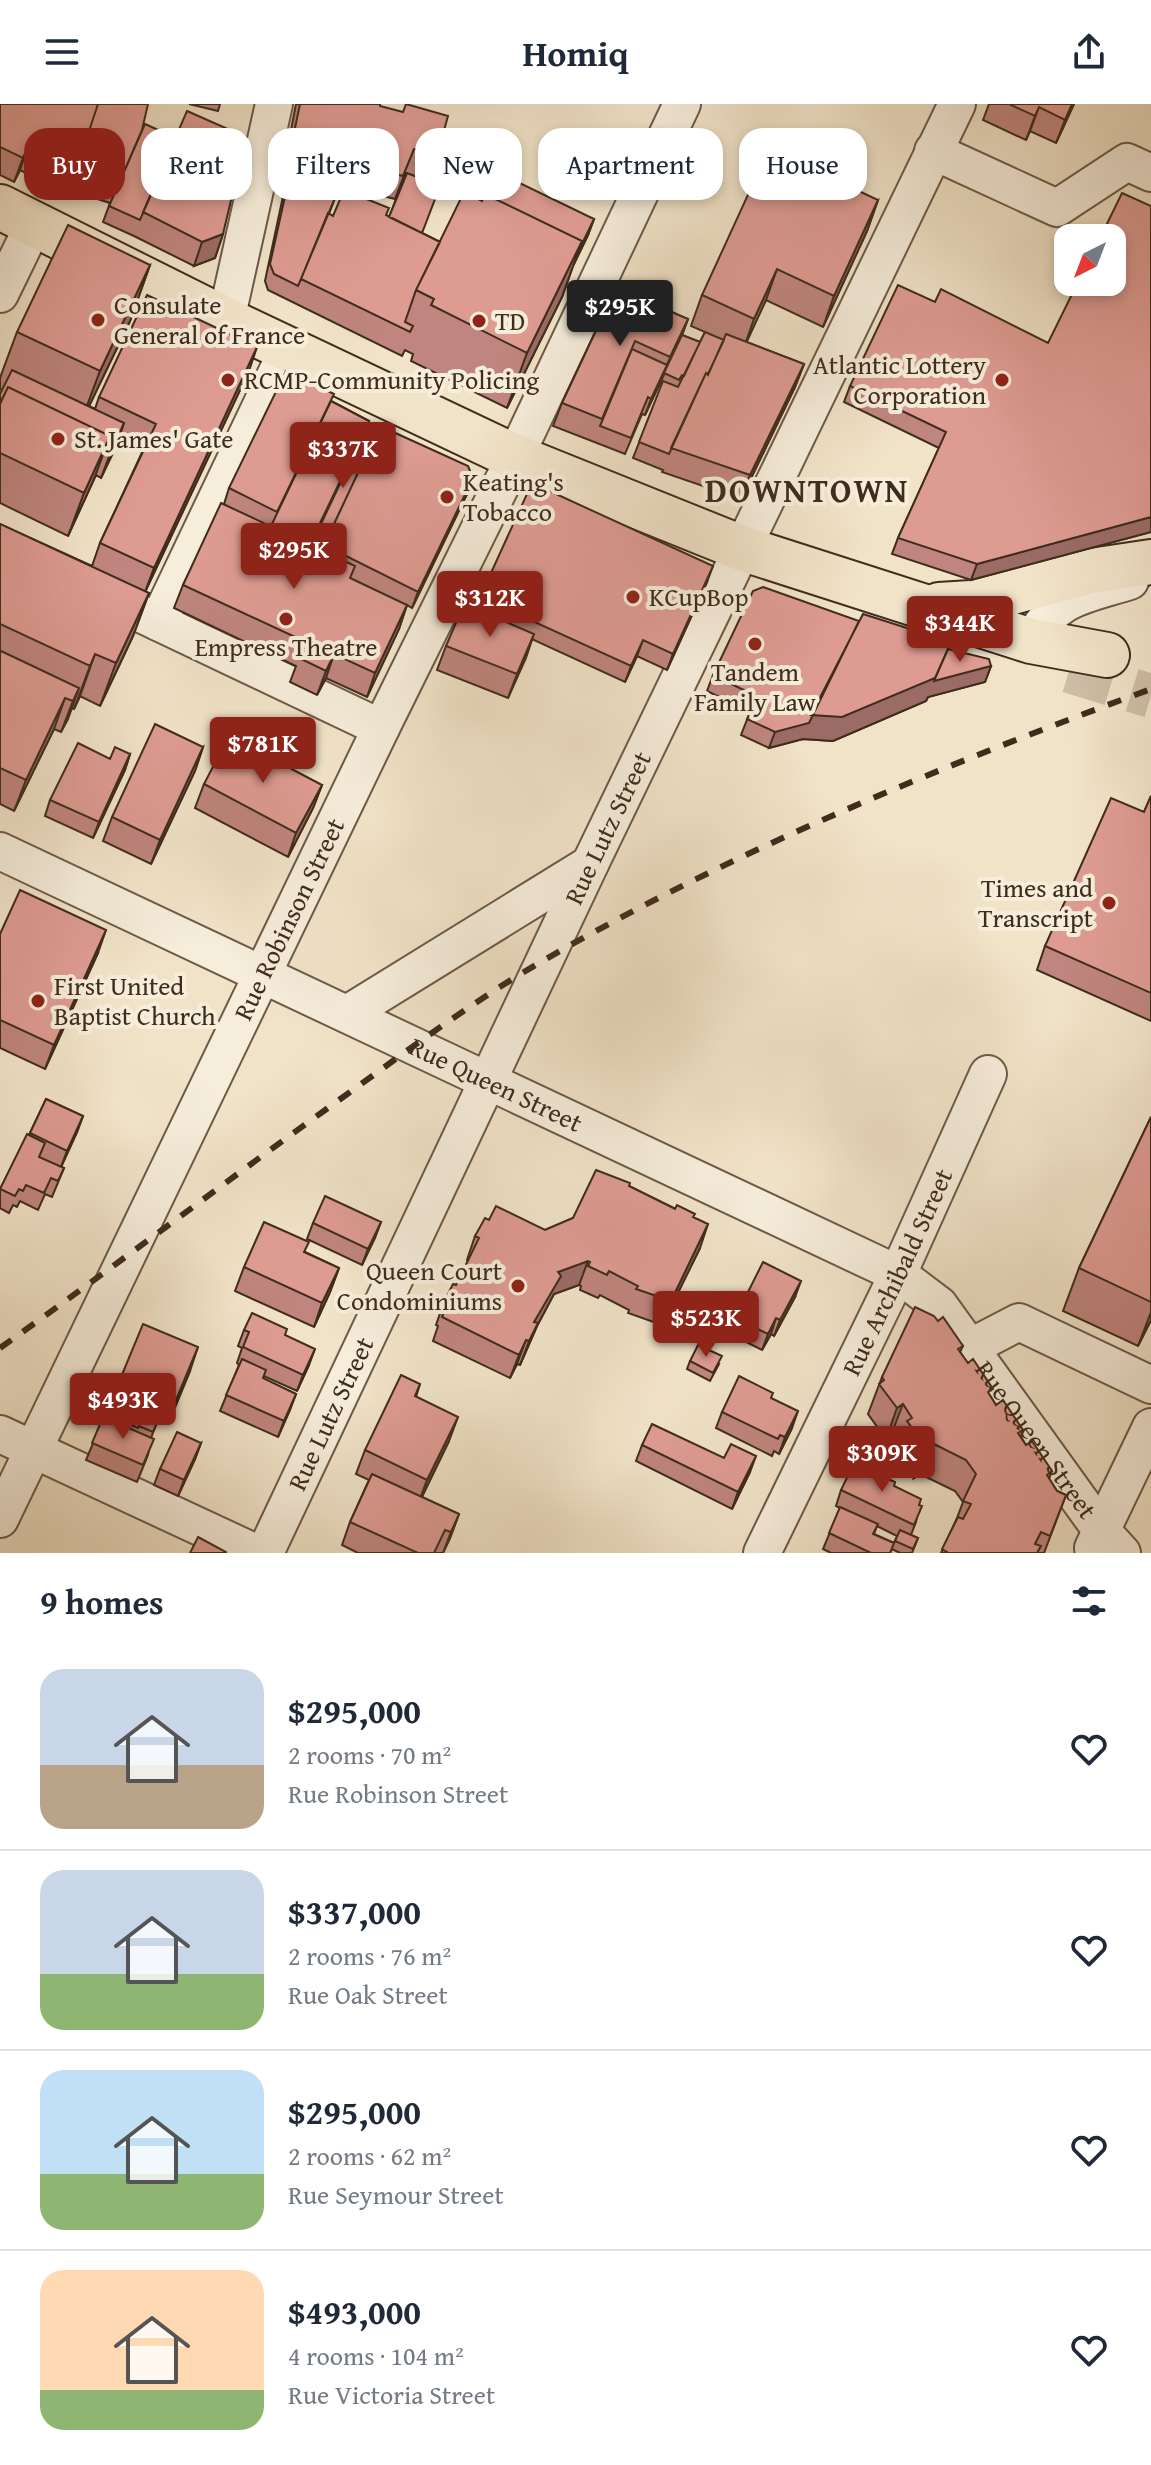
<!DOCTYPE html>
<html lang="en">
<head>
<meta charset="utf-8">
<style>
  body { margin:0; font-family:"Gentium Book Plus",serif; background:#f2f2f3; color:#1f2937; height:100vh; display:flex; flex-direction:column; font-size:30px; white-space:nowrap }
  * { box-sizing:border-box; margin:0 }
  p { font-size:26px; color:#747a83 }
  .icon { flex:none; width:44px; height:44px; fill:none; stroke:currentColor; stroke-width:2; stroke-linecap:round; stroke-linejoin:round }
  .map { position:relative; height:1449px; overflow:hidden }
  .details { display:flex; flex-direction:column; background:#fff; flex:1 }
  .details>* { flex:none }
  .banner { position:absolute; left:24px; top:24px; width:1104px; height:72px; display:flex; gap:16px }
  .needle { width:52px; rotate:222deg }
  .tools { position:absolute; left:1054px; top:120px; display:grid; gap:16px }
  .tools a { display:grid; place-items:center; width:72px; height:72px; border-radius:16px; background:#fff; box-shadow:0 4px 12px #0003; font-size:40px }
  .price { position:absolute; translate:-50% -68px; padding:0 18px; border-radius:8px; background:#8f2418; color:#fff; font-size:26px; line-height:52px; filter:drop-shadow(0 2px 4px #0008) }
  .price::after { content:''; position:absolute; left:50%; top:48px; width:24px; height:18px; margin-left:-12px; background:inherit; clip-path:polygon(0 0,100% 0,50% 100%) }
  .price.selected { background:#222; color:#fff }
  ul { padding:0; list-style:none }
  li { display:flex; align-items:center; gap:24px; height:200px; padding:0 40px }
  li+li { border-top:2px solid #e0e1e3 }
  li span { display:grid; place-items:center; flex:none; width:224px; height:160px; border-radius:24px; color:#555 }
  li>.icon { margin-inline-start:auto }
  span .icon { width:96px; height:96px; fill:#fffc; stroke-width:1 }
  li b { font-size:34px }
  h2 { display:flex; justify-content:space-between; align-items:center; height:96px; padding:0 40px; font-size:34px }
  .pill { padding:0 28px; border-radius:24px; background:#fff; box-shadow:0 4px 12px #0003; font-size:28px; line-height:72px }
  .pill.selected { background:#8f2418; color:#fff }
  header { display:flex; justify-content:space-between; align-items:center; height:104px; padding:0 40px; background:#fff; font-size:36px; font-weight:700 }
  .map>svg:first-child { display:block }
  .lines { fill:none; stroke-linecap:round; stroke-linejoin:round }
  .major-tunnel { stroke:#cdbea6; stroke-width:44; stroke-dasharray:44 22; stroke-linecap:butt }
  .minor-casing { stroke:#6c5a48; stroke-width:40 }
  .major-casing { stroke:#3f2c1d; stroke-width:48 }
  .minor { stroke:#f6eddb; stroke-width:36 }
  .major { stroke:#f1e3c8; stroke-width:44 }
  .rail { stroke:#3f2c1d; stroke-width:6; stroke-dasharray:14 14; stroke-linecap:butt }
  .wall { fill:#bf857e; stroke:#3f2c1d; stroke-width:2; fill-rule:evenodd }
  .shaded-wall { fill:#9b6c66; stroke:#3f2c1d; stroke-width:2 }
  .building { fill:#de9b92; stroke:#3f2c1d; stroke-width:2 }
  .poi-dot { fill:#8f2418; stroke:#f6eddb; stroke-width:3 }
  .labels { text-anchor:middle; stroke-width:8; stroke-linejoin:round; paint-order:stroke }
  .poi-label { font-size:26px; fill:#3f2c1d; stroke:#f6eddb; text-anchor:start }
  .street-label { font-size:26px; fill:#3f2c1d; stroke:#f6eddb }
  .district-label { font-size:34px; font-weight:bold; letter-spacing:2px; fill:#3f2c1d; stroke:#f6eddb }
</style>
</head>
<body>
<header><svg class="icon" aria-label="menu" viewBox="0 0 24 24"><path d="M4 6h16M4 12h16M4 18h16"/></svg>Homiq<svg class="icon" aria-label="share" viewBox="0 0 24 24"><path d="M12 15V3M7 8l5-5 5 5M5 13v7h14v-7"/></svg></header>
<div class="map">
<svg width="1151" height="1449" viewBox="0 0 1151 1449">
  <rect width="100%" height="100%" fill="#f1e3c8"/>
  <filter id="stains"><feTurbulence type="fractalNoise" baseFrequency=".0025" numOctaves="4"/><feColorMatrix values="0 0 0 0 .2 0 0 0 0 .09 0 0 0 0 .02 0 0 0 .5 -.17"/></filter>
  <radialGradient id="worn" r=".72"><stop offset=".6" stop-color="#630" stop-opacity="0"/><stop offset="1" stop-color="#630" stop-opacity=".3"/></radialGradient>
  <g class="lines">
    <path class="major-tunnel" d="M1069,567L1151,592"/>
    <g class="minor-casing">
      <g id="minor">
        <path d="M933,47L1057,104L1127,58L1151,69"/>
        <path d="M0,190L34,120"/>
        <path d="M226,216L274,0"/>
        <path d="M97,489L381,624"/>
        <path d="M158,518L288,245"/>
        <path d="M1031,537C1056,492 1085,491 1130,477"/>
        <path id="s1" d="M0,747L898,1170L939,1201L1101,1426L1122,1449"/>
        <path d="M347,910L590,760"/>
        <path d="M969,1244L1019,1218L1151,1281"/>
        <path d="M0,1330L256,1449"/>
        <path id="s2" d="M0,1415L381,624L515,353L682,0"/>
        <path d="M1093,1444L1151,1323"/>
        <path id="s3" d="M265,1449L590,760L957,0"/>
        <path id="s4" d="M762,1449L898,1170L988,970"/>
      </g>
    </g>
    <g class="major-casing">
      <path id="major" d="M0,103L226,216L515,353L744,445L1031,537L1107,551
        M939,501L971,499L1091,467L1151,458"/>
    </g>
    <use href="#minor" class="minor"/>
    <use href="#major" class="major"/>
    <path class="rail" d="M0,1244C117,1161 230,1074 346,991C411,944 476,895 546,855C737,745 944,661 1151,585"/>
  </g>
  <path class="wall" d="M0,0L142,26L223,130L215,154L194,162L134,132L103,118L110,99L69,86L68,90L20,66L14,78L0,71Z
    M189,0H220L218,7Z
    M296,0H380V2L437,52L428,76L414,72L422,129L440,138L481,96L594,115L588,131L573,162L562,193L507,304L411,257L413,250L405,246L402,252L268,186L265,177L286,78L289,68L283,67ZM405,69H406L389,113L333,112L329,110L340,81L395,95Z
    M989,0H1074L1056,39L1030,27L1026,36L983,16Z
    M878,96L867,127L823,223L766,196L746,238L804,260L795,283L741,395L662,368L663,366L633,354L663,278L661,277L645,311L642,310L625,350L553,322L562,299L616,184L688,215L682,231L700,238L705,228L691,222L702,191Z
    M1151,102V428L971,476L892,450L898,434L939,344L844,298L850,282L935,198L1048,239Z
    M150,161L130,217L89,302L95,305L99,293L249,267L145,488L149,489L133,532L100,602L80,592L74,605L72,604L61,628L54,625L14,707L0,700V420L92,462L100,439L145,342L120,331L101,374L96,371L68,432L0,399V290L2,286L0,285V274L17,228Z
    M331,297L369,317L366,325L473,374L467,390L412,504L407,501L399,525L367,593L326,574L317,591L290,578L296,562L174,504L183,481L224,400L229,384Z
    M707,478L667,566L637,552L625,578L532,535L508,594L437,566L446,542L476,505L480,493Z
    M859,517L948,545L991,562L985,578L928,593L926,597L833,637L803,635L769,644L741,631L750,608L707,587L713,571Z
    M203,643L195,667L151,760L103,737L112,713Z
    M130,650L125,666L93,734L45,712L50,696L110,655Z
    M204,680L322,681L313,704L288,753L195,704Z
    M1151,692V917L1037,866L1045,842L1144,708Z
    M0,830L98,849L45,965L0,944Z
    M46,995L83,1012L77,1028L61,1063L64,1064L52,1093L45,1090L38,1106L20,1097L17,1103L13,1101L9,1109L0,1104V1085L29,1031Z
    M1151,1013V1216L1138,1242L1063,1207L1079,1164Z
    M629,1082L694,1114L700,1144L662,1221L628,1209L629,1206L600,1191L598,1194L580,1186L581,1182L579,1181L554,1190L537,1222L520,1261L517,1260L510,1274L433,1237L438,1222L436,1221L444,1198L456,1181L468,1157L467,1156L475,1132L489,1116L545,1126L573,1114Z
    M381,1118L362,1161L307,1135L313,1119Z
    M305,1148L339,1164L330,1188L314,1223L235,1187L244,1163Z
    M795,1193L774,1232L771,1230L762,1246L730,1230L735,1214Z
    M938,1217L963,1242L960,1248L996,1301L1023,1326L1021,1333L1026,1341L1052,1367L1049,1375L1057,1387L1066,1391L1044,1449H941L957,1414L963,1398L955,1387L920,1370L914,1374L896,1348L898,1341L891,1331L886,1335L868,1310L882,1273Z
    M244,1226L285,1231L309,1261L297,1287L264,1272L263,1275L296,1290L278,1333L220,1307L239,1261L237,1259L242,1244L238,1242Z
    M690,1257L719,1260L710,1277L687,1265Z
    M190,1267L168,1320L158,1316L151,1334L148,1351L137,1378L86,1356L121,1273Z
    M420,1280L416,1293L449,1337L422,1393L459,1410L450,1434L443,1449H358L342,1441L350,1418L369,1376L356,1370L365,1346Z
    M771,1294L792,1324L779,1350L774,1347L772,1352L716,1324L722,1308Z
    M201,1339L195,1355L178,1392L154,1381L160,1365Z
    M642,1341L724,1354L750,1368L732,1405L636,1357Z
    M894,1382L919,1401L916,1418L911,1431L918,1434L912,1449H900L892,1445L890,1449H831L823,1445L840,1404L836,1402L841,1386ZM877,1422L897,1432L894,1439L874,1430Z"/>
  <path class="shaded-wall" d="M1072,0H1074L1056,39L1065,16Z
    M1039,3L1030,27L1026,36L1035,12Z
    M28,42L20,66L14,78L23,54Z
    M878,96L867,127L823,223L834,192Z
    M594,115L588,131L573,162L579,146Z
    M223,130L215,154L194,162L202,138Z
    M582,137L562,193L507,304L527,249Z
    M150,161L130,217L79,323L100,267Z
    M777,165L766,196L743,246L754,215Z
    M688,215L679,239L645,311L651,295Z
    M257,243L249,267L145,488L154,464Z
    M804,260L795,283L741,395L750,371Z
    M124,319L116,343L101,374L110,350Z
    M110,332L94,375L68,432L84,389Z
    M473,374L467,390L412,504L418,488Z
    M1151,413V428L971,476L977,460Z
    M713,462L707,478L667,566L673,550Z
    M149,489L133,532L100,602L116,559Z
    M407,501L399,525L367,593L375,569Z
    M534,530L526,554L508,594L517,570Z
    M643,536L637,552L625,578L631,562Z
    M95,550L80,592L74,605L90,562Z
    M334,550L326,574L317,591L326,567Z
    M942,562H991L985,578L928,593L926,597L833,637L803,635L769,644L775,628L811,611Z
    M79,584L68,615L61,628L73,597Z
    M65,594L54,625L14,707L26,676Z
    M203,643L195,667L151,760L160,736Z
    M130,650L125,666L93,734L99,718Z
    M322,681L313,704L288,753L296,729Z
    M106,826L98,849L45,965L54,941Z
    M83,1012L77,1028L61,1063L67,1047Z
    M381,1118L375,1134L362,1161L368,1145Z
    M708,1120L700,1144L662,1221L671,1197Z
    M588,1157L579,1181L554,1190L537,1222L520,1261L529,1237L534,1218L558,1168Z
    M339,1164L330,1188L314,1223L322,1199Z
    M801,1177L795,1193L774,1232L780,1216Z
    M1151,1208V1216L1138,1242Z
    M776,1214L771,1230L762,1246L768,1230Z
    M526,1236L517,1260L510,1274L519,1251Z
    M198,1243L190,1267L168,1320L176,1296Z
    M315,1245L309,1261L297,1287L303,1271Z
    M296,1290L290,1306L278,1333L284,1317Z
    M903,1300L891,1331L886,1335L897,1304Z
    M798,1307L792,1324L779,1350L785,1333Z
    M458,1313L449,1337L418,1400L427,1376Z
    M201,1339L195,1355L178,1392L184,1376Z
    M932,1339L920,1370L914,1374L926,1343Z
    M756,1352L750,1368L732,1405L738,1388Z
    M459,1410L450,1434L443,1449L451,1428Z"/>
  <path class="building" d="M0,0H98L76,66L28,42L23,54L0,43Z
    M98,0H148L142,26L114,91L72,78Z
    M300,0H380V2L403,8L406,0L448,12L437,52L414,45L403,72L291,43Z
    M1009,0H1072L1065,16L1039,3L1035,12Z
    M187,7L246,33L223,130L202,138L143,108Z
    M145,20L176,34L140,116L109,102Z
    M769,45L878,96L834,192L777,165L754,215L702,191Z
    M292,61L343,75L298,182L274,170L270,160Z
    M495,67L594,115L579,146L582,137L485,90L482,97L481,96Z
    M407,69L440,82L422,129L389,113Z
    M344,86L389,104L386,111L440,138L416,186L405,218L413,222L410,228L301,175L328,109L333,112Z
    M464,88L482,97L485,90L582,137L527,249L431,201L434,195L416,186Z
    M1122,89L1151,102V413L977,460L898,434L946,328L850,282L898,181L935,198L941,185L1048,239L1078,178H1112V134H1100Z
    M68,121L150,161L100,267L17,228Z
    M616,184L688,215L670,253L635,237L602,315L562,299Z
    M147,191L257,243L154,464L100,439L156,320L99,293Z
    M705,228L724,236L708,270L706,269L669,350L639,338L663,277L678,283Z
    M726,230L804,260L750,371L671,344L706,269L708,271Z
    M682,231L700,238L684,272L682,271L679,276L664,269Z
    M632,245L667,261L651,295L648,293L631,334L600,322Z
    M12,266L124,319L110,350L104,348L110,332L8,283L0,299V290Z
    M286,267L334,290L277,408L229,384Z
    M8,283L110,332L84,389L0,349V300Z
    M331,297L369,317L310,440L271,422Z
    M380,322L468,362L473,374L418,488L324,441Z
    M366,325L376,330L322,446L311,441Z
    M532,379L713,462L673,550L643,536L631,562L480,493Z
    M221,399L355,462L350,474L407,501L375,569L334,550L326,567L299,554L306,538L183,481Z
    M0,420L149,489L116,559L95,550L90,562L0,520Z
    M763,483L859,517L809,619L775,628L747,615L758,593L713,571L753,487Z
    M464,500L534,530L517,570L446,542Z
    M863,510L951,538L935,574L842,613L811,611Z
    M948,545L989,555L991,562L934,577Z
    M1,547L79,584L73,597L65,594L26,676L0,664V549Z
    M155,620L203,643L160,736L112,713Z
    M229,632L322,681L296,729L204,680Z
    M78,639L110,655L115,643L130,650L99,718L50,696Z
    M1151,692V889L1045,842L1111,694L1144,708Z
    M20,786L106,826L54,941L0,916V830Z
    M46,995L83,1012L67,1047L30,1029Z
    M1151,1013V1198L1079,1164Z
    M27,1030L45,1039L39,1053L64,1064L58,1077L51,1074L44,1089L26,1081L23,1087L19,1085L15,1092L0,1085Z
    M596,1066L630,1079L629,1082L675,1105L677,1101L695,1110L693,1113L708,1120L671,1197L636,1185L638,1182L609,1167L607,1171L588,1162L590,1158L588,1157L558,1168L561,1172L534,1218L538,1219L529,1237L526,1236L519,1251L442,1213L448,1199L444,1198L453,1180L456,1181L479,1134L475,1132L485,1114L489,1116L496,1102L545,1126L573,1114Z
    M325,1092L381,1118L368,1145L313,1119Z
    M264,1118L309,1138L304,1148L339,1164L322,1199L244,1163Z
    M763,1158L801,1177L780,1216L776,1214L768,1230L735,1214Z
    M915,1203L934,1212L938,1217L943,1213L963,1242L958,1245L968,1259L973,1255L993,1285L988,1288L996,1301L1003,1296L1023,1326L1018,1329L1026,1341L1032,1337L1052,1367L1047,1371L1057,1387L1066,1391L1050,1432L1041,1428L1035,1440L1041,1442L1037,1449H947V1448L942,1445L958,1413L963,1415L971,1400L963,1397L976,1370L966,1356L932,1339L926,1343L907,1317L912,1314L903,1300L897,1304L879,1280L884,1276L882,1273Z
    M252,1209L287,1225L285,1231L315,1245L303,1271L243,1243L249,1228L244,1226Z
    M143,1220L198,1243L176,1296L121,1273Z
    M698,1241L722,1252L713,1269L690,1257Z
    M242,1255L266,1266L263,1274L296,1290L284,1317L226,1291Z
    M401,1271L420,1280L415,1292L458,1313L427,1376L365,1346Z
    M739,1272L773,1289L771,1294L798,1307L785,1333L780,1331L778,1335L722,1308Z
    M117,1285L163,1305L153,1328L139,1322L138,1324L106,1310Z
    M103,1313L154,1335L143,1361L92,1339Z
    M652,1320L724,1354L731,1340L756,1352L738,1388L642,1341Z
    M177,1328L201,1339L184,1376L160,1365Z
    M854,1359L895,1378L894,1382L921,1395L919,1401L922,1402L914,1421L841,1386Z
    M372,1370L459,1410L451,1428L445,1426L434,1449H418L350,1418Z
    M840,1403L878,1420L873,1430L894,1439L890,1449H871L829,1429Z
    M900,1426L918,1434L913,1445L895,1437Z
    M198,1433L226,1448V1449H190Z"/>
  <g class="poi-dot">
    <circle cx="98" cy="216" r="8"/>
    <circle cx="479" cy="217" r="8"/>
    <circle cx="228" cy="276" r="8"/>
    <circle cx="1002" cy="276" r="8"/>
    <circle cx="58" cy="335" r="8"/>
    <circle cx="447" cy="393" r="8"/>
    <circle cx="633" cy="493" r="8"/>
    <circle cx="286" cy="515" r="8"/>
    <circle cx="755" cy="540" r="8"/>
    <circle cx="1109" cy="799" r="8"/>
    <circle cx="38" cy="897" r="8"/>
    <circle cx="518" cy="1182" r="8"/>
  </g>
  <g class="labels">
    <g class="poi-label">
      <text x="114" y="210">Consulate<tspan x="114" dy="30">General of France</tspan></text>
      <text x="495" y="226">TD</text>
      <text x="986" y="270" text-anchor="end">Atlantic Lottery<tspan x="986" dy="30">Corporation</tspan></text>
      <text x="244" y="285">RCMP-Community Policing</text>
      <text x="74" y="344">St. James' Gate</text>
      <text x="463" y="387">Keating's<tspan x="463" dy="30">Tobacco</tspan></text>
      <text x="649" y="502">KCupBop</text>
      <text x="286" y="552" text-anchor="middle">Empress Theatre</text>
      <text x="755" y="577" text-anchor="middle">Tandem<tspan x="755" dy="30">Family Law</tspan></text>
      <text x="1093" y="793" text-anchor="end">Times and<tspan x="1093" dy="30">Transcript</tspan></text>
      <text x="54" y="891">First United<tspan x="54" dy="30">Baptist Church</tspan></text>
      <text x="502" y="1176" text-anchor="end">Queen Court<tspan x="502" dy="30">Condominiums</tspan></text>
    </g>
    <g class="street-label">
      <text dy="9" stroke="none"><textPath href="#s3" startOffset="802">Rue Lutz Street</textPath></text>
      <text dy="9" stroke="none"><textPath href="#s2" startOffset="666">Rue Robinson Street</textPath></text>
      <text dy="9" stroke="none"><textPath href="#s1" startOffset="548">Rue Queen Street</textPath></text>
      <text dy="9" stroke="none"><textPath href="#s4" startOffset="312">Rue Archibald Street</textPath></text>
      <text dy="9" stroke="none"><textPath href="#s3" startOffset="154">Rue Lutz Street</textPath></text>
      <text dy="9" stroke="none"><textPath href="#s1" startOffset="1210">Rue Queen Street</textPath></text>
    </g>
    <g class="district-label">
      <text x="807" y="398">DOWNTOWN</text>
    </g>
  </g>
  <rect width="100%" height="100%" filter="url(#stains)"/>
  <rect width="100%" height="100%" fill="url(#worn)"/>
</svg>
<div class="tools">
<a><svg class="needle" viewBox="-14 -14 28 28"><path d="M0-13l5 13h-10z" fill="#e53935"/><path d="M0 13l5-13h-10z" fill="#747a83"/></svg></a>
</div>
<b class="price selected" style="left:620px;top:244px">$295K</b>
<b class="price" style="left:343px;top:386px">$337K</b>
<b class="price" style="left:294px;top:487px">$295K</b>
<b class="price" style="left:490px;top:535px">$312K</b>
<b class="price" style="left:960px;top:560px">$344K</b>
<b class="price" style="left:263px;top:681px">$781K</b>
<b class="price" style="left:706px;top:1255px">$523K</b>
<b class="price" style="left:123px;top:1337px">$493K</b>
<b class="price" style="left:882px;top:1390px">$309K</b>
<div class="banner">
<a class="pill selected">Buy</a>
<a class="pill">Rent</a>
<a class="pill">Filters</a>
<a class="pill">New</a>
<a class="pill">Apartment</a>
<a class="pill">House</a>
</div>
</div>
<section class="details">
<h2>9 homes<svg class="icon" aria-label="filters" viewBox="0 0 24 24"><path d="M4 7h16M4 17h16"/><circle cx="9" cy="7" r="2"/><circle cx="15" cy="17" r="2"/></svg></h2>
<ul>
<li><span style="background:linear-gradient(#c9d6e8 60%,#b9a48a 0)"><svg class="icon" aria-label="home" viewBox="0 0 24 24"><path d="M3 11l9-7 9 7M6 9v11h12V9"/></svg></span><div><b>$295,000</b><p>2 rooms · 70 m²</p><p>Rue Robinson Street</p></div><svg class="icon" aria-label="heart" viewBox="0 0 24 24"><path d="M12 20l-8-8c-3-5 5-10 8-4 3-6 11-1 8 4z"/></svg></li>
<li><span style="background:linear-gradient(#c9d6e8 65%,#8fb573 0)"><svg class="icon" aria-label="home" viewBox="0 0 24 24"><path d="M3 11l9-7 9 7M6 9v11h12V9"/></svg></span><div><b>$337,000</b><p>2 rooms · 76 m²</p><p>Rue Oak Street</p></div><svg class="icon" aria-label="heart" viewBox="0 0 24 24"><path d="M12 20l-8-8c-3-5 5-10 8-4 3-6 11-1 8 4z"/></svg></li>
<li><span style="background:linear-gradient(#bfe0f5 65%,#8fb573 0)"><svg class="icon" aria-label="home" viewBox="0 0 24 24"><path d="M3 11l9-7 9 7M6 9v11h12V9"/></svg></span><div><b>$295,000</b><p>2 rooms · 62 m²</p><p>Rue Seymour Street</p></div><svg class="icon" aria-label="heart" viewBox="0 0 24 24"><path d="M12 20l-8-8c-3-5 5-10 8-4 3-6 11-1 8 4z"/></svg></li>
<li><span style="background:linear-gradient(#ffd9b3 75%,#8fb573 0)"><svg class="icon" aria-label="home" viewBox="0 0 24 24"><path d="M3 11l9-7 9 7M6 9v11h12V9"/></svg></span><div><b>$493,000</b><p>4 rooms · 104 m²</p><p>Rue Victoria Street</p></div><svg class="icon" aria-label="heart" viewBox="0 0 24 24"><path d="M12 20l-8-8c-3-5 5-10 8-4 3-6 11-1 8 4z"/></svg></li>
</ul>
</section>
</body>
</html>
